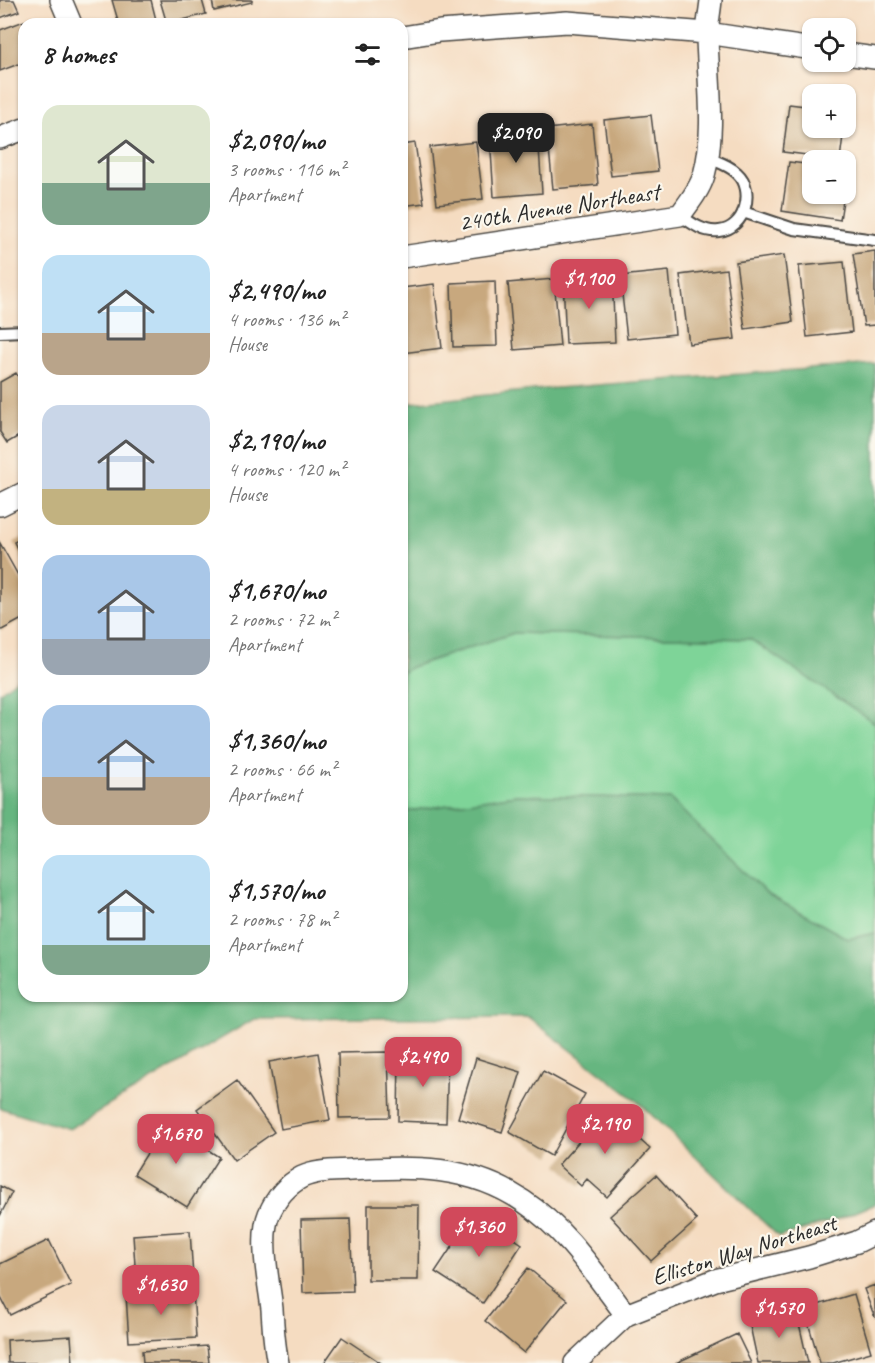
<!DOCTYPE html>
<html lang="en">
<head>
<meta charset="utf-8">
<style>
  body { margin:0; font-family:Caveat,sans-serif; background:#f2f2f2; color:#222; height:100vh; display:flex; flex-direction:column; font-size:22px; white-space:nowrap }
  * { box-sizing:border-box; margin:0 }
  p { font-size:20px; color:#767676 }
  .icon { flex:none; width:33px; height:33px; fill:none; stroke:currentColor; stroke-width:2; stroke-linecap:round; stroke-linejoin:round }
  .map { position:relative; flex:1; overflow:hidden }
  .drawer { position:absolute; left:18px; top:18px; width:390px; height:984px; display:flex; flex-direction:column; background:#fff; border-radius:18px; box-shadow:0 2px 4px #0004 }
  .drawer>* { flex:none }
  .controls { position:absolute; left:802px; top:18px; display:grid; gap:12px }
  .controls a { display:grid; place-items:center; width:54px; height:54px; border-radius:12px; background:#fff; box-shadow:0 2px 4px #0004; font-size:30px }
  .price { position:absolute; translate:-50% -51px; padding:0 14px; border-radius:12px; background:#d1495b; color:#fff; font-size:20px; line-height:39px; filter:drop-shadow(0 2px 3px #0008) }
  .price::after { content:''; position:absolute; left:50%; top:36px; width:18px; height:14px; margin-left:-9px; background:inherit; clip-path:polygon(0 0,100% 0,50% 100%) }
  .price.current { background:#222; color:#fff }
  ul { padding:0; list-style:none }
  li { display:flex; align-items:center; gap:18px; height:150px; padding:0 24px }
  li span { display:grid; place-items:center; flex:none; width:168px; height:120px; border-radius:18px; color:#555 }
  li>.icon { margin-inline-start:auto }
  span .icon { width:72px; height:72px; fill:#fffc; stroke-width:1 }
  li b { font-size:26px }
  h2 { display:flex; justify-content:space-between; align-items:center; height:72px; padding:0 24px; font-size:26px }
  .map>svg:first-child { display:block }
  .green { fill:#7ed498; stroke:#548062; stroke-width:1.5 }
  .forest { fill:#66b680; stroke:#487056; stroke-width:1.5 }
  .building { fill:#c8a87e }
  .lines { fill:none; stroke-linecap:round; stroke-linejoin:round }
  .service-casing { stroke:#494642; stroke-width:14 }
  .minor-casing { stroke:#494642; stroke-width:24 }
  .service { stroke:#fff; stroke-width:10 }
  .minor { stroke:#fff; stroke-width:21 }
  .labels { text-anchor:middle; stroke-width:4.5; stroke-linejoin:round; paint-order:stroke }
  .street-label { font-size:24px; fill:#2b2b2b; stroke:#fbf7ec }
</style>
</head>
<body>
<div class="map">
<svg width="875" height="1363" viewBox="0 0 875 1363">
  <rect width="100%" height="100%" fill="#fbf7ec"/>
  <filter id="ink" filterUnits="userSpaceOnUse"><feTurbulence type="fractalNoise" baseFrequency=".0167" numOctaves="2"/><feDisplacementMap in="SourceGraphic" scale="12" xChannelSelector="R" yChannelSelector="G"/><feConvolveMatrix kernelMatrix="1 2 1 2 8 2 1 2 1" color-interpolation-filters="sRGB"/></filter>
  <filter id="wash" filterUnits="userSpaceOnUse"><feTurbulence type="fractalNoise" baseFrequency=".008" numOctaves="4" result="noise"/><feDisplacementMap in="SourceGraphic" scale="24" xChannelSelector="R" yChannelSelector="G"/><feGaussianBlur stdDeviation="1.35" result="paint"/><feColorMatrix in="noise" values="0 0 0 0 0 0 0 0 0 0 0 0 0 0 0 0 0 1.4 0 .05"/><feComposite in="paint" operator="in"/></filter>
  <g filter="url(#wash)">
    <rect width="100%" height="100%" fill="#f5dcc1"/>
    <path class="green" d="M514,633L750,639L875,723V933L848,939L767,894L670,799L516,795L402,812V673L411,667Z"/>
    <path class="forest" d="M875,364V723L750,639L514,633L411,667L402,673V404L544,389Z
      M24,674V996H402V812L516,795L670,799L767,894L848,939L875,933V1204L839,1219L779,1237L637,1101L528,1017L254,1019L69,1129L0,1108V692Z"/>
    <g id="blocks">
      <path class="building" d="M0,0H14L19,11L0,18Z
        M112,0H151L157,24H119Z
        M160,0H202L206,14L167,24Z
        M212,0H252V2L214,11Z
        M24,21V62L0,71V30Z
        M789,104L813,107V128H844L840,159L783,152Z
        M651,115L658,171L611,176L604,120Z
        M592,124L598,185L553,189L547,129Z
        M538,132L542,193L494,197L490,136Z
        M476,142L483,199L437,204L430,147Z
        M415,143L424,203L402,206V145Z
        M789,162L813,165V194H844L840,220L782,211Z
        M875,251V325L864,326L853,254Z
        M784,255L793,322L745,329L736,262Z
        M844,262L852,332L807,337L799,266Z
        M726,269L735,339L689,344L680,275Z
        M669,271L675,334L627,339L620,276Z
        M612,275L615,342L566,344L563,278Z
        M554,279L560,346L514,350L508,283Z
        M495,281L497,346L453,347L451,283Z
        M434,284L442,348L402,353V288Z
        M16,373L24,387V433L7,443L0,432V382Z
        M24,537V563L14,542Z
        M0,543L24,586V618L0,631Z
        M388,1052L390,1117L339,1118L338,1053Z
        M318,1053L330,1120L281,1129L269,1062Z
        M399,1055H448L446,1123L398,1121Z
        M476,1058L521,1072L502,1132L458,1118Z
        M543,1071L585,1094L551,1156L509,1132Z
        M237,1080L274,1132L234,1160L197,1109Z
        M607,1110L650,1149L607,1197L587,1179L581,1186L558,1165Z
        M166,1123L219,1157L187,1207L134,1174Z
        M656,1175L697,1220L651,1261L610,1216Z
        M0,1186L12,1192L0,1216Z
        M368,1205H419L418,1280H368Z
        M475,1212L522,1244L483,1303L435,1272Z
        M350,1219L353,1291L303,1293L301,1220Z
        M190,1231L193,1277L136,1280L133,1235Z
        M49,1240L71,1285L10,1315L0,1296V1264Z
        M528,1268L567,1300L524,1353L485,1321Z
        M875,1285V1318L864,1289Z
        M193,1291L196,1338L129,1342L126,1295Z
        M854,1294L871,1352L833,1363H820L804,1309Z
        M796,1310L808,1363H758L749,1321Z
        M737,1334L751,1363H676Z
        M71,1336L73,1363H8L7,1340Z
        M342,1337L381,1363H324Z
        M207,1346L209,1363H143L142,1351Z"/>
    </g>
  </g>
  <g filter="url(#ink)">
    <use href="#blocks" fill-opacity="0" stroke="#494642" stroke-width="1.5"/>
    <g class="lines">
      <g class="service-casing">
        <path id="service" d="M743,212L794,229L875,240
          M680,215C691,223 704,233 719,231C745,229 756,190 737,173C729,165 718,162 708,158
          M0,332L24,331"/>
      </g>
      <g class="minor-casing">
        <path id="minor" d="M61,0L71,24
          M402,37L440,31L567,22L707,33L813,49
          M846,54L875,58
          M0,138L24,129
          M402,257L680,215C689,203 700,189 704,175C716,132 708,81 707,37C707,25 710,12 711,0
          M0,505L24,493
          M278,1363C274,1345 273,1327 272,1309C269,1283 259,1238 269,1214C276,1198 287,1185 302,1177C317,1170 335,1171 351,1170C412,1166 470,1165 523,1201C567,1230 594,1273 626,1315
          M575,1363L626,1315L715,1280L809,1257L857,1242L875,1233"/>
      </g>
      <use href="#service" class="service"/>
      <use href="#minor" class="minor"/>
    </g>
  </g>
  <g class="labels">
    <g class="street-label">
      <text transform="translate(559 207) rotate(-9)" y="8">240th Avenue Northeast</text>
      <text transform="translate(744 1250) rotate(-17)" y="8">Elliston Way Northeast</text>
    </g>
  </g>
</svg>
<div class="controls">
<a><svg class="icon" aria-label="locate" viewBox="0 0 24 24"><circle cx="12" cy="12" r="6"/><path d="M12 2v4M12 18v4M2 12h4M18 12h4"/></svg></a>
<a>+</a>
<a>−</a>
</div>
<b class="price current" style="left:516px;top:164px">$2,090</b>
<b class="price" style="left:589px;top:310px">$1,100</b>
<b class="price" style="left:423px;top:1088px">$2,490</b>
<b class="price" style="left:605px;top:1155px">$2,190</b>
<b class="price" style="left:176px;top:1165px">$1,670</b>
<b class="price" style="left:479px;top:1258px">$1,360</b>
<b class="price" style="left:161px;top:1316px">$1,630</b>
<b class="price" style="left:779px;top:1339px">$1,570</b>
<section class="drawer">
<h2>8 homes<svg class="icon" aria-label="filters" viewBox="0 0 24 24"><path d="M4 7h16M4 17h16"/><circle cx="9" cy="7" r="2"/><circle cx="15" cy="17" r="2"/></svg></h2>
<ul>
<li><span style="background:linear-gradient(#dfe7d0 65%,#7fa58c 0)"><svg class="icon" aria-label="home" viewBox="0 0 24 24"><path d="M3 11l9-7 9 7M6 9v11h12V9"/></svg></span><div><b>$2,090/mo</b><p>3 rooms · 116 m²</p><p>Apartment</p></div></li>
<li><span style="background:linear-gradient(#bfe0f5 65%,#b9a48a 0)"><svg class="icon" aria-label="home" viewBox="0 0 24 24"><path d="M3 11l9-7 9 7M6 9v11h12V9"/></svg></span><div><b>$2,490/mo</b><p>4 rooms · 136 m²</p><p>House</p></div></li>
<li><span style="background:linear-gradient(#c9d6e8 70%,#c2b280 0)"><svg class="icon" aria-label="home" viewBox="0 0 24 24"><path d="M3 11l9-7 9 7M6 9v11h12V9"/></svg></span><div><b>$2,190/mo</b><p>4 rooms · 120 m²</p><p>House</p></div></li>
<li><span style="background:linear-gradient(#a9c7e8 70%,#9aa5b1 0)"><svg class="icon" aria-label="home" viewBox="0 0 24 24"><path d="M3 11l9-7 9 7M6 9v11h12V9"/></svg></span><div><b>$1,670/mo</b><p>2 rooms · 72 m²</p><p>Apartment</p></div></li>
<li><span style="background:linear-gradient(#a9c7e8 60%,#b9a48a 0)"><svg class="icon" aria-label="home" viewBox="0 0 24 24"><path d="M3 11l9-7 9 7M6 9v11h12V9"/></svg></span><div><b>$1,360/mo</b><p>2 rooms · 66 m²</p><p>Apartment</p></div></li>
<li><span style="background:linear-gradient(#bfe0f5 75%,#7fa58c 0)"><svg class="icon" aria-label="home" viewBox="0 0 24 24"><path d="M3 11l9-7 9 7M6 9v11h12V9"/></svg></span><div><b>$1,570/mo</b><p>2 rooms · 78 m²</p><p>Apartment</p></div></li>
</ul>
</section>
</div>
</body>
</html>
